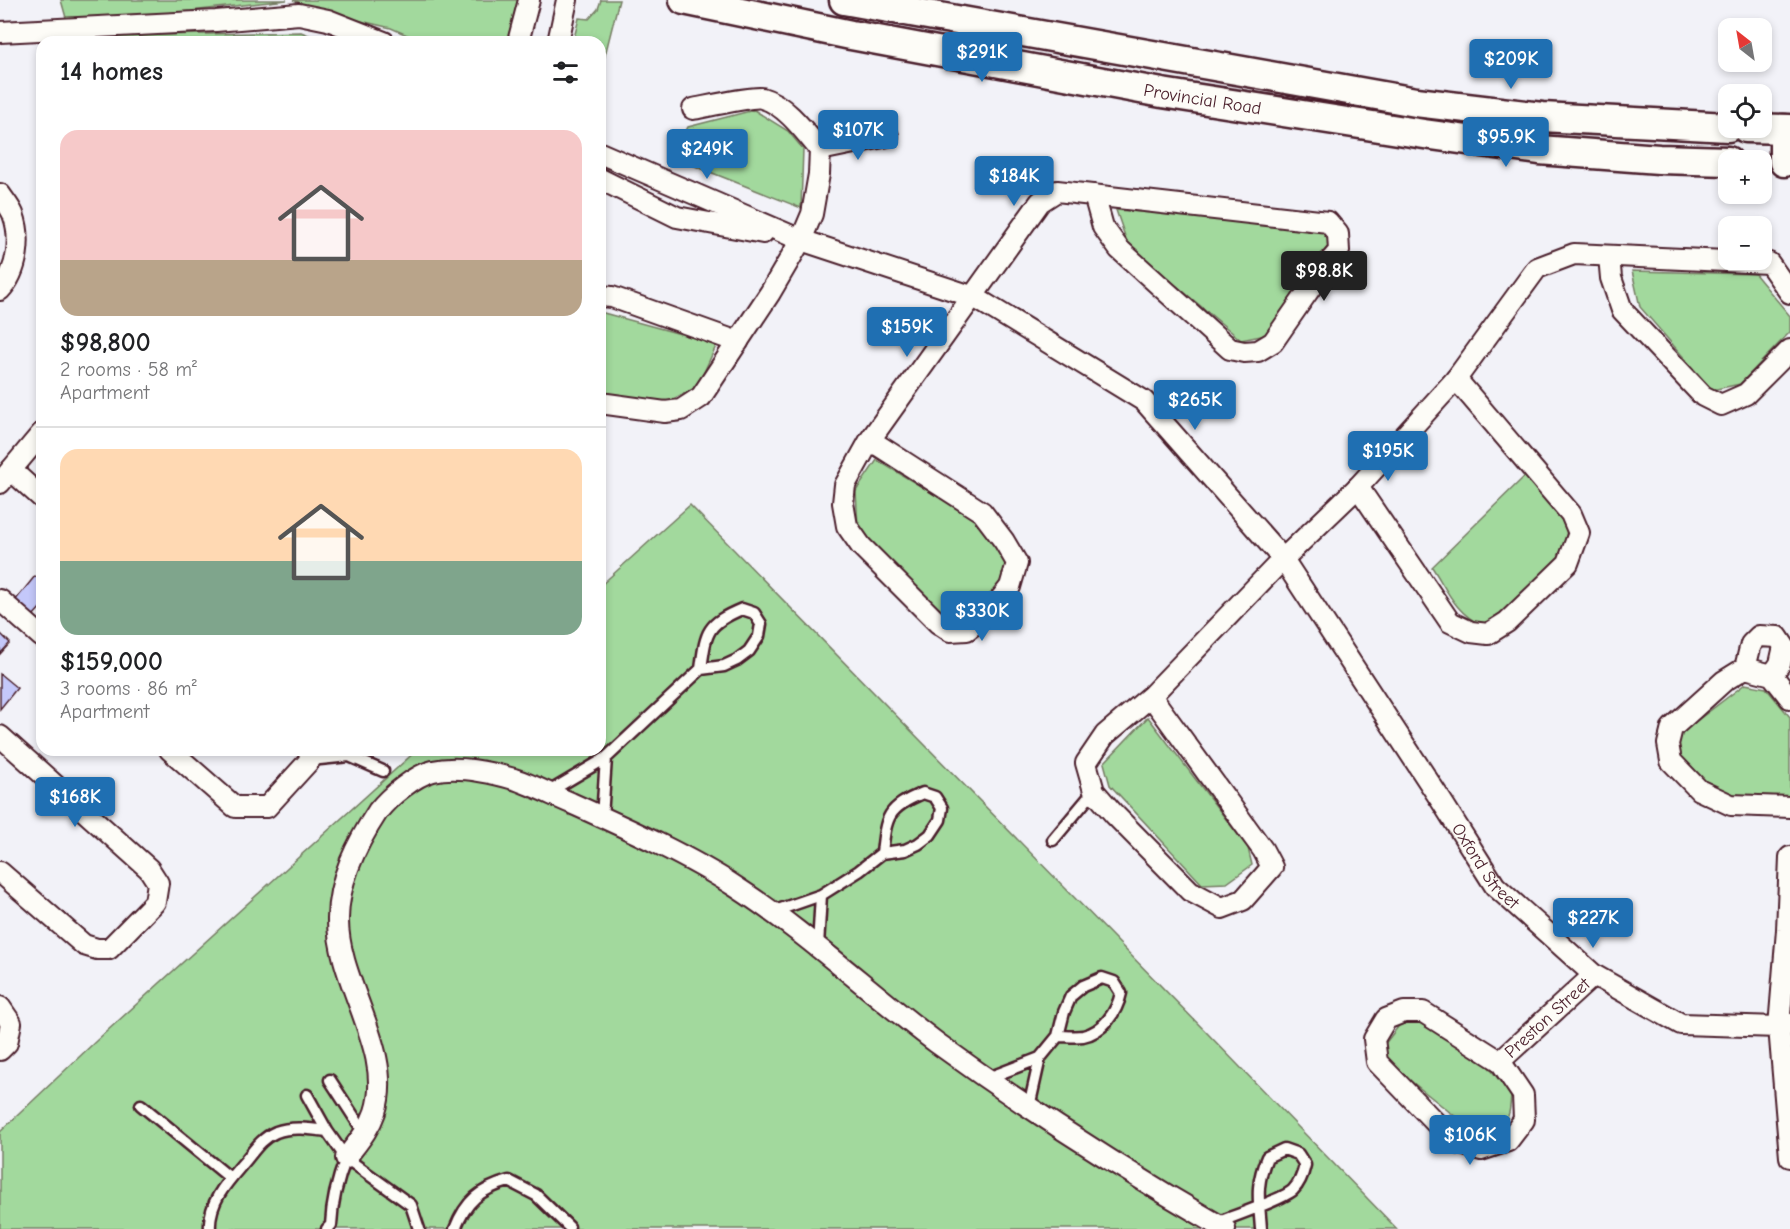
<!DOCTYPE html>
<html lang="en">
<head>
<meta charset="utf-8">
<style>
  body { margin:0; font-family:"Comic Neue",sans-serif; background:#f2f2f2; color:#202124; height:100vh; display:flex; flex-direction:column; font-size:22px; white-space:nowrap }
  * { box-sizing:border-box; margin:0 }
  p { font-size:20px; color:#757577 }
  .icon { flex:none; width:33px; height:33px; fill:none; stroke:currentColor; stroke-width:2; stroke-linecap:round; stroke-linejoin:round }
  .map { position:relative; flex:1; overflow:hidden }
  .sheet { position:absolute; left:36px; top:36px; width:570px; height:720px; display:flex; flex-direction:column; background:#fff; border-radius:18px; box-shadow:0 3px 9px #0003 }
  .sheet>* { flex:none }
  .needle { width:39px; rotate:329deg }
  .tools { position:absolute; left:1718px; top:18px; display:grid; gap:12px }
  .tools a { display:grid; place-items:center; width:54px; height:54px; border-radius:12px; background:#fff; box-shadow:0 3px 9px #0003; font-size:30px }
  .price { position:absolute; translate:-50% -51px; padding:0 14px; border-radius:6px; background:#1f6fb2; color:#fff; font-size:20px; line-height:39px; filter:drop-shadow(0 2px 3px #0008) }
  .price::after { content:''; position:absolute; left:50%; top:36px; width:18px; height:14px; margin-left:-9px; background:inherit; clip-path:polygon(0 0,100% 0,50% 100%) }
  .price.on { background:#222; color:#fff }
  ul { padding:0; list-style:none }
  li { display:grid; align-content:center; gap:12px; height:318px; padding:0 24px }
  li+li { border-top:2px solid #e0e0e0 }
  li span { display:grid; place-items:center; height:186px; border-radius:18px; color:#555 }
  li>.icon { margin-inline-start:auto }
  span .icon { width:108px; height:108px; fill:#fffc; stroke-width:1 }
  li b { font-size:26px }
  h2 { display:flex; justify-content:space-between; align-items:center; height:72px; padding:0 24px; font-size:26px }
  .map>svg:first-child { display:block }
  .green { fill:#a2d99d; stroke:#767c64; stroke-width:1.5 }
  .building { fill:#c4c8fa; stroke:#4a1f2b; stroke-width:1.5 }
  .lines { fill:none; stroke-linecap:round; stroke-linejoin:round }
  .lane-casing { stroke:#4a1f2b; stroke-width:15 }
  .street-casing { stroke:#4a1f2b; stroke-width:24 }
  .secondary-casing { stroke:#4a1f2b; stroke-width:33 }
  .lane { stroke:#fdfcf7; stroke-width:10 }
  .street { stroke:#fdfcf7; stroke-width:20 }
  .secondary { stroke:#fdfcf7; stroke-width:28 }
  .labels { text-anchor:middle; stroke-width:5; stroke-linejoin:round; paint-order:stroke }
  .street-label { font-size:18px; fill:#4a1f2b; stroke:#fdfcf7 }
</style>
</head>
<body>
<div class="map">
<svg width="1790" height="1229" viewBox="0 0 1790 1229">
  <rect width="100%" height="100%" fill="#f2f2f8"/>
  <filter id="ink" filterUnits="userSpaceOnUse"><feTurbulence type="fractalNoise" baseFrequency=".0167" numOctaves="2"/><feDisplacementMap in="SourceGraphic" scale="12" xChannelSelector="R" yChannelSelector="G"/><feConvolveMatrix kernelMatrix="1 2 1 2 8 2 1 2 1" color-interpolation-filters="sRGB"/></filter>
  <g filter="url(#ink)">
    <path class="green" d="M61,0H287L68,25Z
      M293,0H520L506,42H423L391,28L327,13Z
      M601,0H619L600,75V42H573L579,18L589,19L598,9Z
      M301,32L326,42H71L69,37Z
      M754,110L788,131L803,149L801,208L672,157L688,127Z
      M1116,210L1319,227L1331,242L1266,335L1241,340L1128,245Z
      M1632,271L1755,274L1790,316V332L1740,384L1712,390L1640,307Z
      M600,312L717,344L697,387L663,404L600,393Z
      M877,460L977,520L1009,561L991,606L960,622L940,618L858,527L856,491Z
      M1526,475L1562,514L1567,530L1563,553L1501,618L1482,625C1456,614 1447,590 1432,567Z
      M690,505L1208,1034L1397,1229H0V1132L96,1041L417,750H600V586Z
      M1745,684L1766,688L1790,717V798L1735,797L1703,780L1681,758L1678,746L1681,733Z
      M1148,717L1248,848L1252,865L1227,883L1202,884L1110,785L1104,763Z
      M1401,1023H1421L1488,1066L1511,1095C1509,1124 1507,1125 1481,1137L1387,1062L1384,1045Z"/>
    <path class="building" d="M35,576L42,581V606L32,617L14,602Z
      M0,633L10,643L0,654Z
      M0,674L17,688L0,709Z"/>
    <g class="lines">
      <g class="lane-casing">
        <path id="lane" d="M606,758L701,669L724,666L737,660L749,651L759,636L761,624L754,613L742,609C706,624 706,632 701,669
          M310,760L349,756L383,771
          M547,793L606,758L602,817
          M1053,840L1094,791
          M772,912L821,895L859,871L882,853L905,850L918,844L930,835L940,820L942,808L935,797L923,793C887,808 886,816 882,853
          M818,946L821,895
          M988,1078L1040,1058L1058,1036L1064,1012L1071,996L1083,986L1102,978L1114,982L1121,993C1117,1012 1103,1032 1083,1036C1075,1037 1066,1036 1058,1036
          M330,1080L365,1134
          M307,1095L327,1131
          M141,1105L229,1177
          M1029,1107L1040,1058
          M1216,1223C1231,1217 1284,1199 1293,1190C1300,1183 1303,1174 1305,1165L1298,1154L1284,1149L1267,1157C1255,1185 1259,1200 1261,1229
          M210,1229C208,1201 229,1180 246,1160C255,1149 262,1138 276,1132C291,1126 312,1129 327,1131L346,1158L411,1205L419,1229
          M327,1229L331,1225C332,1200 337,1181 346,1158
          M455,1229C466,1201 480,1189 509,1181L536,1195L569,1227"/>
      </g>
      <g class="street-casing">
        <g id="street">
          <path d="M0,32L216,21L299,14L328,20L384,42"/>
          <path d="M518,42L529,0"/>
          <path d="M558,42L567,0"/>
          <path d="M820,150L888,136"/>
          <path id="s1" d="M600,153L801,240L974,297L1144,401L1283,559L1442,802L1495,886L1594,975L1681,1024L1779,1027L1790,1024"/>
          <path d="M600,179L677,217L763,233"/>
          <path d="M0,194C4,200 10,207 13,214C22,238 18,271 0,290"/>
          <path d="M1609,256L1611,278L1622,310L1703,396L1721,405L1746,394L1790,350"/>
          <path d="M600,296L612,297L738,342"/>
          <path d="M600,403L665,412L681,410L701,397L770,293L801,240L812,214L819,174L820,150C806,133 785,104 762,98C754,96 704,107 693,109"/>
          <path d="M870,440L982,512L1004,541L1017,563L1010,587L991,611L967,630L950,631L938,623L861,546L847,526L843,503L845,485L870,440L1040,202L1057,191L1328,222L1338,234L1339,251L1325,267L1273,342L1258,351L1244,352L1230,349L1119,249L1103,227L1094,195"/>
          <path d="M11,470L42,498"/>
          <path d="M0,483L42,433"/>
          <path d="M1358,487L1450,622L1471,632L1488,634L1507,622L1568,563L1579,533L1571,514L1456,379"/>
          <path d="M0,600L42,637"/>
          <path d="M1745,668L1751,644L1759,636L1778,637L1784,646L1780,664L1772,675"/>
          <path d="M1151,696L1263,850L1272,867L1243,900L1222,908L1190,891L1114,814L1094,791L1086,763L1105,735L1151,696L1283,559L1358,487L1456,379L1537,268L1574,254L1769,263L1790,293"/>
          <path d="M1790,698L1772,675L1745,668L1724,681L1672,728L1668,744L1671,761L1699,790L1731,805L1790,807"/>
          <path d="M0,736L149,869L158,883L155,902L109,949H97L84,945L0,872"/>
          <path d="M170,750L235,807H267L310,760L309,750"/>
          <path d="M1790,857L1787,930L1779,1027L1790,1157"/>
          <path d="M0,1007L11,1023L7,1043L0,1050"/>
          <path d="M1404,1012H1423L1500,1061L1523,1095L1524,1120L1508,1141L1481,1150L1454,1142L1377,1062L1374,1039L1386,1019Z"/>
          <path id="s2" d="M1500,1061L1594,975"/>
          <path d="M346,1158C357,1143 369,1130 375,1112C395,1051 337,982 338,919C338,880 357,843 378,811C389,797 415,775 433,771C458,765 489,772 514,779C533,785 552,795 571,803C624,827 687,855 736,887C807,933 869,992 937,1043C1029,1110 1126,1172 1225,1229"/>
        </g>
      </g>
      <g class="secondary-casing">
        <g id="secondary">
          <path id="s3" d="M684,0L851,35L1162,93L1424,134L1539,150L1659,159L1728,161"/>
          <path d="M844,0L1416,102L1542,117L1728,127"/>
          <path d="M1746,128L1790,129"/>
          <path d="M1784,129V162"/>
        </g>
      </g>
      <use href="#lane" class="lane"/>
      <use href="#street" class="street"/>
      <use href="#secondary" class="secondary"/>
    </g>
  </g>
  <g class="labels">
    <g class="street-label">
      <text dy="6" stroke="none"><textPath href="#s3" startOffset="528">Provincial Road</textPath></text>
      <text dy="6" stroke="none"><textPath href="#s1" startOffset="1179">Oxford Street</textPath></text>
      <text dy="6" stroke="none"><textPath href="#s2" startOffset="64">Preston Street</textPath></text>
    </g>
  </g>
</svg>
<div class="tools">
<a><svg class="needle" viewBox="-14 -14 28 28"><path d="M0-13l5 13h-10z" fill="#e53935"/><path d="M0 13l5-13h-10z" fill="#757577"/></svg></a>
<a><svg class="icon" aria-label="locate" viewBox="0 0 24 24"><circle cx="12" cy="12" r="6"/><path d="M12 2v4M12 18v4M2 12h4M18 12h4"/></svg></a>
<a>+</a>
<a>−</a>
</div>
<b class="price" style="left:982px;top:83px">$291K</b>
<b class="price" style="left:1511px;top:90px">$209K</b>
<b class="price" style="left:858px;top:161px">$107K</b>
<b class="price" style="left:1506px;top:168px">$95.9K</b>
<b class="price" style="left:707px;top:180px">$249K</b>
<b class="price" style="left:1014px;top:207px">$184K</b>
<b class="price on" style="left:1324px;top:302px">$98.8K</b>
<b class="price" style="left:907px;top:358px">$159K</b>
<b class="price" style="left:1195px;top:431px">$265K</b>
<b class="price" style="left:1388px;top:482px">$195K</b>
<b class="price" style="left:982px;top:642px">$330K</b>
<b class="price" style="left:75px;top:828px">$168K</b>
<b class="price" style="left:1593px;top:949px">$227K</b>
<b class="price" style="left:1470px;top:1166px">$106K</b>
<section class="sheet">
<h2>14 homes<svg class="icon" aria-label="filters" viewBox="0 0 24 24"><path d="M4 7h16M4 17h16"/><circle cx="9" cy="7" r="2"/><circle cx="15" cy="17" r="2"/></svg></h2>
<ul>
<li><span style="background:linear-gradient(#f6c9c9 70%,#b9a48a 0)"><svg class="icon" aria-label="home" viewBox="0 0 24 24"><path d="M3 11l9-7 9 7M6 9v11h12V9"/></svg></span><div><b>$98,800</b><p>2 rooms · 58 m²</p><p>Apartment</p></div></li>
<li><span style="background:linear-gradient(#ffd9b3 60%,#7fa58c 0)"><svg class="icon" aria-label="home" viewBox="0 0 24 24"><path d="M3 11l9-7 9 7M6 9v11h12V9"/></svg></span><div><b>$159,000</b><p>3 rooms · 86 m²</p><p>Apartment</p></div></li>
</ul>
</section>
</div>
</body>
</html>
